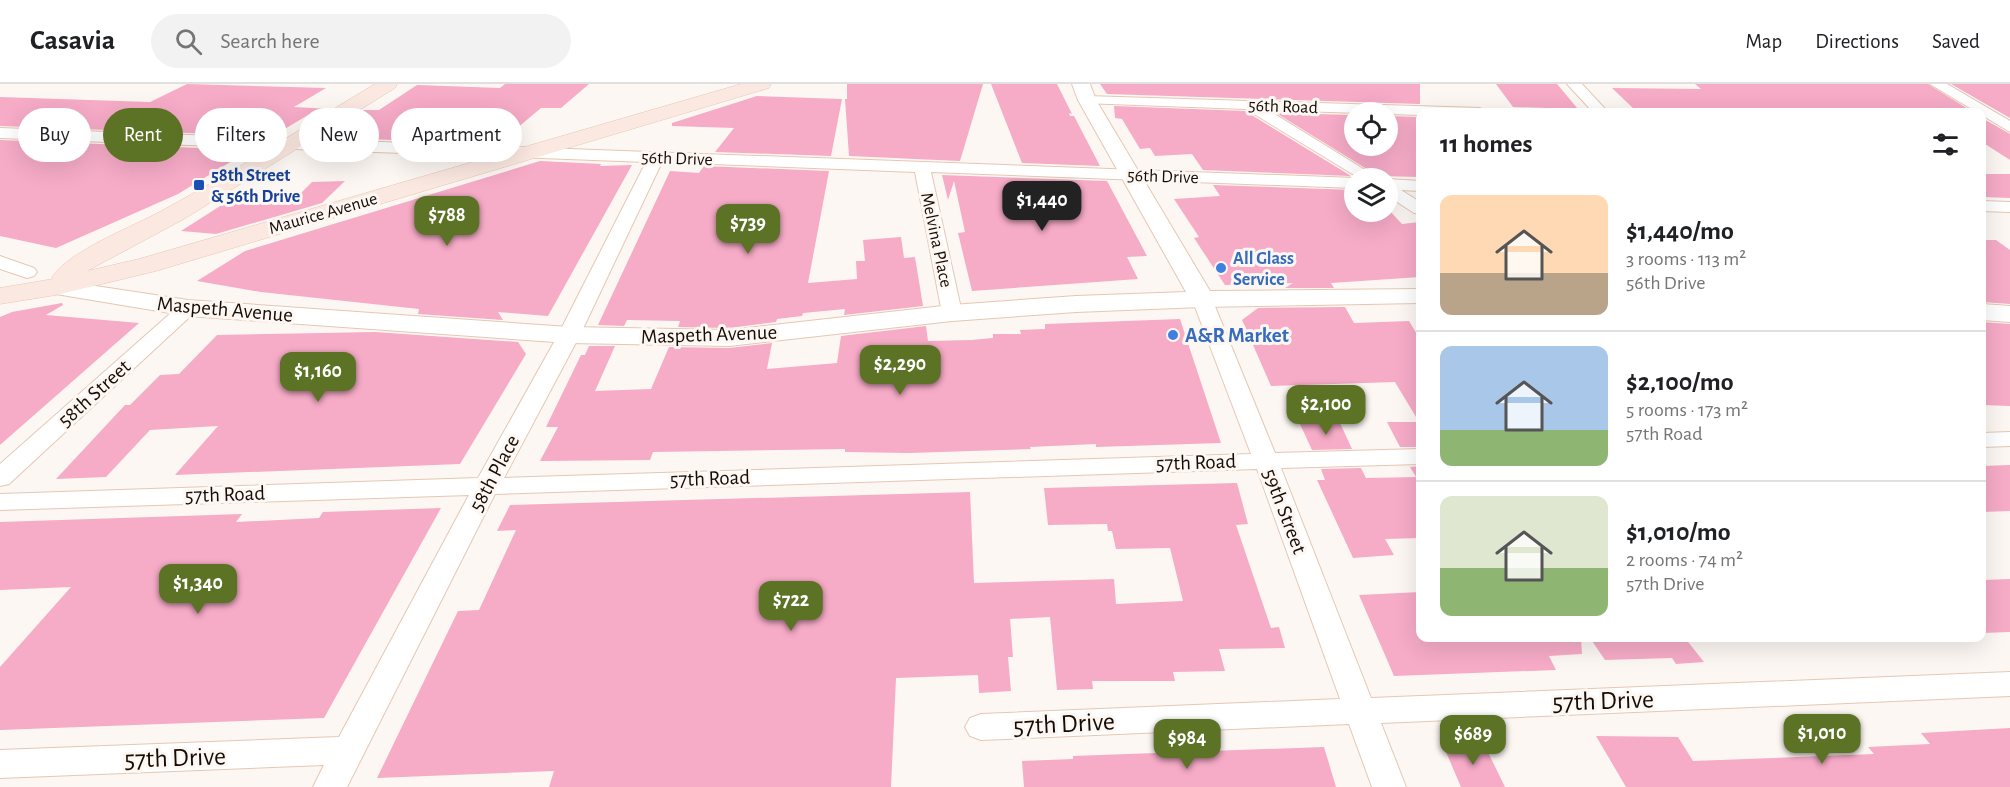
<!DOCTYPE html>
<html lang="en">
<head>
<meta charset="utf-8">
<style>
  body { margin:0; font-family:"Alegreya Sans",sans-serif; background:#f2f2f2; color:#202124; height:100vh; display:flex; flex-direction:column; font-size:22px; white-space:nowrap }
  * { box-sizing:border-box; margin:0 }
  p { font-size:20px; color:#757577 }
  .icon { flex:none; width:33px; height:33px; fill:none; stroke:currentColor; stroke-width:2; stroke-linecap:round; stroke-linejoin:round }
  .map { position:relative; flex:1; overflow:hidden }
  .side { position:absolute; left:1416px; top:24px; width:570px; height:534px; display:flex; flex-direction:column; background:#fff; border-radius:12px; box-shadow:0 6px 24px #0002 }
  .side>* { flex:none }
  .banner { position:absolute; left:18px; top:24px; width:570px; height:54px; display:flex; gap:12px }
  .controls { position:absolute; left:1344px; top:18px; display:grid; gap:12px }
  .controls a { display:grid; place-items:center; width:54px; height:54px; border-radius:50%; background:#fff; box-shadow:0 6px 24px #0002; font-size:30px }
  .price { position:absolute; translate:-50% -51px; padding:0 14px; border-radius:12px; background:#5c7325; color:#fff; font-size:20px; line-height:39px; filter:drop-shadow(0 2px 3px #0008) }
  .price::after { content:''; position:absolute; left:50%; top:36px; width:18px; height:14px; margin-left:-9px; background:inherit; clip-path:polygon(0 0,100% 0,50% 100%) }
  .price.current { background:#222; color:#fff }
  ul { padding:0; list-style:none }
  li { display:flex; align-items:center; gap:18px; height:150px; padding:0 24px }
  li+li { border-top:2px solid #e0e0e0 }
  li span { display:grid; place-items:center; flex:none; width:168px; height:120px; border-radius:12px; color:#555 }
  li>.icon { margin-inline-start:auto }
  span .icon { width:72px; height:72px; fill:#fffc; stroke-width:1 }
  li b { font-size:26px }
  h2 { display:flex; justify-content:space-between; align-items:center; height:72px; padding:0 24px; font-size:26px }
  .pill { padding:0 21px; border-radius:27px; background:#fff; box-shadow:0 6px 24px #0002; font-size:21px; line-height:54px }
  .pill.current { background:#5c7325; color:#fff }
  header { display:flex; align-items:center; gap:36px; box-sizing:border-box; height:84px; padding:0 30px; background:#fff; border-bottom:2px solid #e0e0e0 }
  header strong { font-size:28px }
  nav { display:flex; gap:33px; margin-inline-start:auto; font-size:21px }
  .search { width:420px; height:54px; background:#f2f2f2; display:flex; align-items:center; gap:15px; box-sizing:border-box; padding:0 21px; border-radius:33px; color:#757577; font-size:22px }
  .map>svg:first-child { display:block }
  .building { fill:#f6abc7 }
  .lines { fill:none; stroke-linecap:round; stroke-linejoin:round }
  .minor-casing { stroke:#e5c7b2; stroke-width:2 }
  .tertiary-casing { stroke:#e5c7b2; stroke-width:2 }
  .secondary-casing { stroke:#e5c7b2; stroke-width:1 }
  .minor { fill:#fff; fill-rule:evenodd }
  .tertiary { fill:#fff; fill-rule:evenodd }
  .secondary { fill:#fbe8e1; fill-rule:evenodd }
  .transit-dot { fill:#1a4fb4; stroke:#fdf7f3; stroke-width:2 }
  .shop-dot { fill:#3f7fe0; stroke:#fdf7f3; stroke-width:2 }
  .labels { text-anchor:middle; stroke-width:6; stroke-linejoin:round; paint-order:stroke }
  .far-street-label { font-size:18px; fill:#160c05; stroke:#fdf7f3 }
  .far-transit-label { font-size:18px; font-weight:bold; fill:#164399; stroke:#fdf7f3; text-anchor:start }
  .far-shop-label { font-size:18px; font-weight:bold; fill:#366cbe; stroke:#fdf7f3; text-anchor:start }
  .street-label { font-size:21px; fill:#160c05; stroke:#fdf7f3 }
  .shop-label { font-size:21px; font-weight:bold; fill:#366cbe; stroke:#fdf7f3; text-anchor:start }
  .near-street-label { font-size:26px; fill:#160c05; stroke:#fdf7f3 }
</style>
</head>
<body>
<header>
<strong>Casavia</strong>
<div class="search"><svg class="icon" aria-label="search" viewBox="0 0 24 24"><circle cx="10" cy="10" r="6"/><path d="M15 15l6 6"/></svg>Search here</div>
<nav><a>Map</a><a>Directions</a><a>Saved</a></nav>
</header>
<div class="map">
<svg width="2010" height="703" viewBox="0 0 2010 703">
  <rect width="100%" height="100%" fill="#fdf7f3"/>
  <path class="building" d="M187,0L326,4L294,23L330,25L318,32L313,28L273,52L0,42V13L150,18Z
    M505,0H589L561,24H541L498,60L340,54L332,46L364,26H379L417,1L500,4Z
    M847,0H983L960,77L849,72L845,15H847Z
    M991,0H1057L1072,30L1069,29L1070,32H1074L1100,82L1022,79Z
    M1100,0H1420V20L1107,10Z
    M1496,0H1557L1578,25L1513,23Z
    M1695,0H1928L1973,28L1636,27L1612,4L1701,5Z
    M1951,0H2010V34Z
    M757,12L842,15L831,72L715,68L734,44L672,42V39Z
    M1114,22L1245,27L1351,92L1203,86L1192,70L1155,72L1150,64L1140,65L1122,35L1115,34Z
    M1276,29L1354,31V62H1388V32L1420,33V93L1378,92Z
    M1982,34L2010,50V76L1982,58Z
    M0,56L250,66L178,110L56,164L0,152Z
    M540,77L601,80L600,82L632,81L548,232L498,228L503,236L418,230L419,225L261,208L197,197L245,167Z
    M704,82L829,87L808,199L857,195L856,177H865L863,156L901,153L904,174L915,173L923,222L844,231L845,225L803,229L802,232L777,235L776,238L729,244L678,243L680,237L627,236L624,242L598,241L670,87L699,89Z
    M1982,90H2010V114L1982,113Z
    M942,91L1107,97L1147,172L1127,173L1138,195L972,207L958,149L965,148L954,97L948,116Z
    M345,97L322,119L216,150L181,147L228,117L243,120L253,112L299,111L312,98Z
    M1213,101L1354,106V128H1388V125L1402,140L1420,138V193L1331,199L1334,204H1285L1293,199L1225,201L1194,154L1199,153L1174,115L1220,112Z
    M1982,156H1996L2010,166V220L1982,218Z
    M62,219L63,221L46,231L139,239L0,361V233L12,228Z
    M1345,223L1354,239L1409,237L1420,255V363H1400L1387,338H1419L1395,298L1271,302L1242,236L1258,224Z
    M1180,235L1221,359L1096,363V360L1030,363L1031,365L909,369L845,368V365L653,368L650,376L540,377L558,343H546L581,271H585L589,262H615L595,307L651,305L669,263L729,264L772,259L767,285L837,279L841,252L926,242L928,257L971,256L993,254V250H1021L1020,246L1045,245V240Z
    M1982,238L2010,240V322L1982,321Z
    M375,248L518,258L526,270L460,380L175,391L218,342L150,346L106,393L56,395L125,321H130L160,291L179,290L217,251Z
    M1340,339L1352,365L1312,366L1300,340Z
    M2010,381V427L1982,428V382Z
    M1420,382V454L1385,455L1394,471L1353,474L1317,396H1325L1321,385L1361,384L1366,394L1416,393L1410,383Z
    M1237,399L1248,440L1236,441L1271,544L1279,543L1285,564L1219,565L1225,587L1173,588L1175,597H1092L1093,605L1057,606L1050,533L1010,535L1013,573H1008L1011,607L979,609L978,591L896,594L891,703H549L554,687L377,694L458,527L479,526L516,446L497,447L510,421L970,408L974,499L1114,495L1116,520L1183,517L1170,464L1116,465L1112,447H1108L1107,440L1048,441L1044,404Z
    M441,424L324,634L0,646V583L71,503L0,506V438L242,430L236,438L319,434L323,428Z
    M2010,495V548L1982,549V496Z
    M1420,508V554H1581L1582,570L1549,572L1556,586L1394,592L1359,511Z
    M1590,554H1685L1704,578L1676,580L1672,574L1605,576Z
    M2010,644V703H1626L1596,652L1678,653L1693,677L1874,670L1868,663L1930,660L1921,649Z
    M1484,660L1505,703H1461L1443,661Z
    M1324,663L1336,703H1024L1022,677L1073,675V672Z"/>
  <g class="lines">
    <g class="minor-casing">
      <path id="minor" d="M1567,0H1582L1608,28H1593Z
        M1930,0H1947L2010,37V48Z
        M1087,12L1480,24L1487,28H1420V31L1268,26L1378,94H1359L1246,25L1082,19L1080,16Z
        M0,44L1356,94L1354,104L931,88L962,229L959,233H945L942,229L915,88L662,78L580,251L504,394L1251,370L1192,215L1195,211H1209L1212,215L1275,369L1420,365V380L1281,384L1371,614L2010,588V612L1381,639L1406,703H1372L1349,640L981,656L970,652L965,643L970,634L981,630L1340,615L1257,385L495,410L347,703H313L324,681L0,694V666L339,653L469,411L0,426V410L478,394L558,251L646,78L0,54Z
        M1388,95L1420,97V107L1401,106L1420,118V130L1414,129L1388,112Z
        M1982,117L2010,118V128L1982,127Z
        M0,172L34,184L37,188L34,192L27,194L0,185Z
        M188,218L195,220L198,224L195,228L9,400L0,402V380L181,220Z
        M2010,348V362L1982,363V349Z"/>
    </g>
    <g class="tertiary-casing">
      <path id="tertiary" d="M1072,0H1090L1096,16L1210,207L1420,205V219L1202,223L1076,228L952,237L729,262L569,259L188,232L56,210L47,208L44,203L47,198L56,196L188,216L569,243L729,246L952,221L1076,212L1186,208L1078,16Z
        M1982,220L2010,222V238L1982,236Z"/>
    </g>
    <g class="secondary-casing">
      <path id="secondary" d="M375,0H397L395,4L184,135L87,187L139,175L741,0H771L769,4L156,187L56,211L0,220V204L53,195L52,193C70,166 135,142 165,125C237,86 305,42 375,0Z"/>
    </g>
    <use href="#minor" class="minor"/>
    <use href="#tertiary" class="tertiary"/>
    <use href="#secondary" class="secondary"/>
  </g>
  <rect class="transit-dot" x="193" y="95" width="12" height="12" rx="3"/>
  <g class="shop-dot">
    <circle cx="1221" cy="184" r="6"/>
    <circle cx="1173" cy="251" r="6"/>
  </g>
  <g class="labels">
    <g class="far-street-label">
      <text transform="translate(1283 22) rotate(2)" y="6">56th Road</text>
      <text transform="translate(677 74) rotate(2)" y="6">56th Drive</text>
      <text transform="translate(1163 92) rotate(2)" y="6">56th Drive</text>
      <text transform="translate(323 129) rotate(-16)" y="6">Maurice Avenue</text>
      <text transform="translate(937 156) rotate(78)" y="6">Melvina Place</text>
    </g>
    <g class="far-transit-label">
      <text x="211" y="97">58th Street<tspan x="211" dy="21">&amp; 56th Drive</tspan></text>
    </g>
    <g class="far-shop-label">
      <text x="1233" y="180">All Glass<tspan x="1233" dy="21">Service</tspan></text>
    </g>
    <g class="street-label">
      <text transform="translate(225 225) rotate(5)" y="7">Maspeth Avenue</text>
      <text transform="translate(709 250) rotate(-2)" y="7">Maspeth Avenue</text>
      <text transform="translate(94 309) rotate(-42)" y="7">58th Street</text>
      <text transform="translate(1196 378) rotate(-2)" y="7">57th Road</text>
      <text transform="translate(494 389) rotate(-62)" y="7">58th Place</text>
      <text transform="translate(710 394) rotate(-2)" y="7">57th Road</text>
      <text transform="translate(225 410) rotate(-2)" y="7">57th Road</text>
      <text transform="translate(1285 427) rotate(69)" y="7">59th Street</text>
    </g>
    <g class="shop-label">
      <text x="1185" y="258">A&amp;R Market</text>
    </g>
    <g class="near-street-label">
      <text transform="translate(1603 616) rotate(-2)" y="9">57th Drive</text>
      <text transform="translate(1064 639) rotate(-3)" y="9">57th Drive</text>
      <text transform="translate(175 673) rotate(-2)" y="9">57th Drive</text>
    </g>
  </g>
</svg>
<div class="controls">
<a><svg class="icon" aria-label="locate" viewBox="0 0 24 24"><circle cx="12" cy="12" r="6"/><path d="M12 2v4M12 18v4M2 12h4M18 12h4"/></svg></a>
<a><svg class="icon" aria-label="layers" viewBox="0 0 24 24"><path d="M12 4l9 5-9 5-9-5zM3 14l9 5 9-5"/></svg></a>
</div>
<b class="price current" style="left:1042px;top:148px">$1,440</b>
<b class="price" style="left:447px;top:163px">$788</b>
<b class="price" style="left:748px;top:171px">$739</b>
<b class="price" style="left:900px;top:312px">$2,290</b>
<b class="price" style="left:318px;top:319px">$1,160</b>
<b class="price" style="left:1326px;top:352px">$2,100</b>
<b class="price" style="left:198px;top:531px">$1,340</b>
<b class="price" style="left:791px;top:548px">$722</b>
<b class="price" style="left:1822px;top:681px">$1,010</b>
<b class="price" style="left:1473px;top:682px">$689</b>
<b class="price" style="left:1187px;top:686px">$984</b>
<div class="banner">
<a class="pill">Buy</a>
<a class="pill current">Rent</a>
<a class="pill">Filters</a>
<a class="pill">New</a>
<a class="pill">Apartment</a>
</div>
<section class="side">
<h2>11 homes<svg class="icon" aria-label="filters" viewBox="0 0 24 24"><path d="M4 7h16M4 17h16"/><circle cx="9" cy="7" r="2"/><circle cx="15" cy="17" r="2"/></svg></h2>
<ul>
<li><span style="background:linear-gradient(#ffd9b3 65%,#b9a48a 0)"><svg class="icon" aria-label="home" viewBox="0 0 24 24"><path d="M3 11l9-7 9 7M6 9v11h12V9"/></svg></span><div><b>$1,440/mo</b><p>3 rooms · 113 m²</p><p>56th Drive</p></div></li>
<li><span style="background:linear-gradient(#a9c7e8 70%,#8fb573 0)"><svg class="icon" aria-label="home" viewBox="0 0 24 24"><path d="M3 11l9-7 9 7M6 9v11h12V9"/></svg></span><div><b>$2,100/mo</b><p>5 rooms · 173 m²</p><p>57th Road</p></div></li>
<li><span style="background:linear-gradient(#dfe7d0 60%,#8fb573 0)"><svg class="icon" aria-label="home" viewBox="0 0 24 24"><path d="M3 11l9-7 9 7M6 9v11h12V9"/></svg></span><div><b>$1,010/mo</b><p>2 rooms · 74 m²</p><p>57th Drive</p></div></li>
</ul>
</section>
</div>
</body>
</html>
